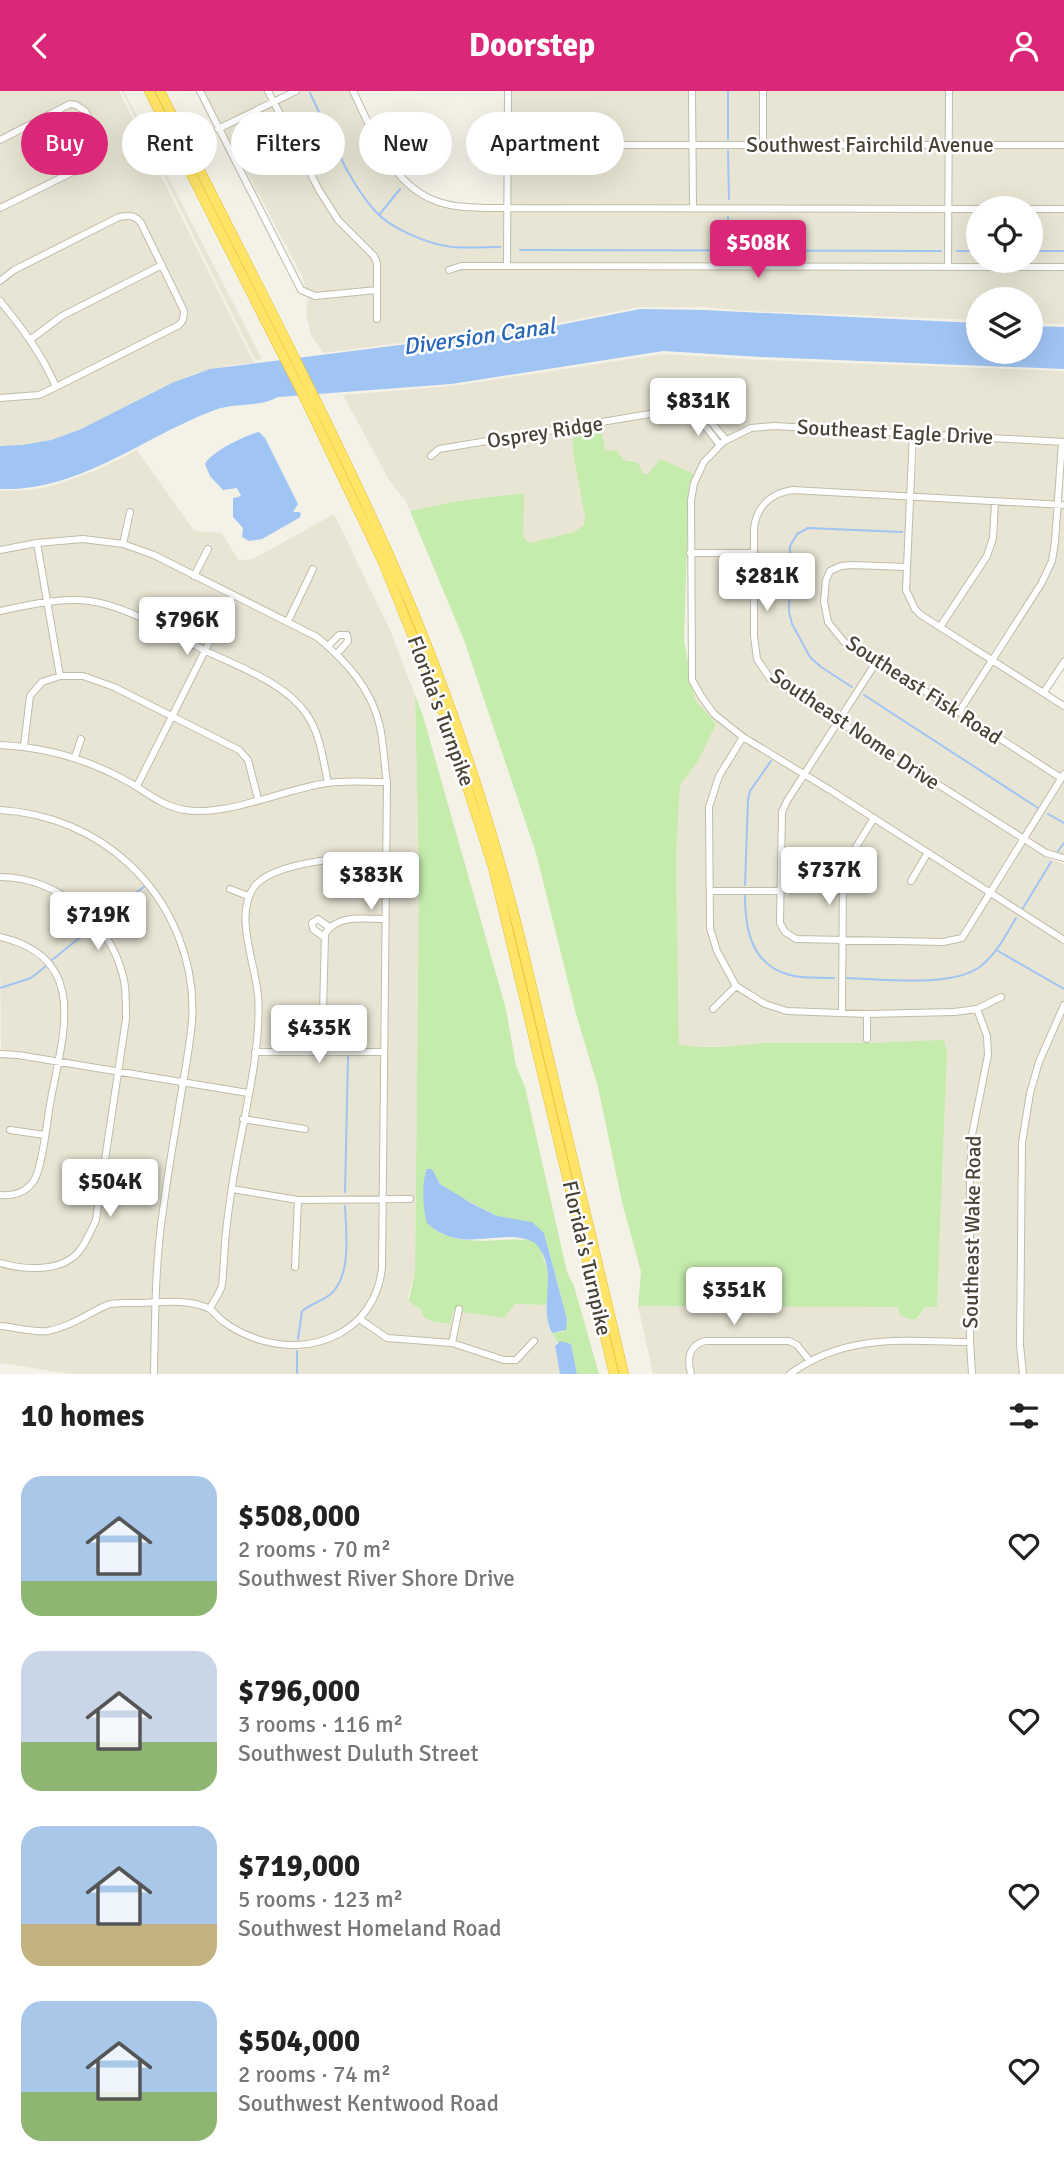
<!DOCTYPE html>
<html lang="en">
<head>
<meta charset="utf-8">
<style>
  body { margin:0; font-family:Signika,sans-serif; background:#f2f2f2; color:#222; height:100vh; display:flex; flex-direction:column; font-size:26px; white-space:nowrap }
  * { box-sizing:border-box; margin:0 }
  p { font-size:23px; color:#767676 }
  .icon { flex:none; width:38px; height:38px; fill:none; stroke:currentColor; stroke-width:2; stroke-linecap:round; stroke-linejoin:round }
  .map { position:relative; height:1283px; overflow:hidden }
  .drawer { display:flex; flex-direction:column; background:#fff; flex:1 }
  .drawer>* { flex:none }
  .banner { position:absolute; left:21px; top:21px; width:700px; height:63px; display:flex; gap:14px }
  .controls { position:absolute; left:966px; top:105px; display:grid; gap:14px }
  .controls a { display:grid; place-items:center; width:77px; height:77px; border-radius:50%; background:#fff; box-shadow:0 7px 28px #0002; font-size:35px }
  .price { position:absolute; translate:-50% -60px; padding:0 16px; border-radius:7px; background:#fff; color:#222; font-size:23px; line-height:46px; filter:drop-shadow(0 2px 4px #0008) }
  .price::after { content:''; position:absolute; left:50%; top:42px; width:21px; height:16px; margin-left:-10px; background:inherit; clip-path:polygon(0 0,100% 0,50% 100%) }
  .price.active { background:#db2777; color:#fff }
  ul { padding:0; list-style:none }
  li { display:flex; align-items:center; gap:21px; height:175px; padding:0 21px }
  li span { display:grid; place-items:center; flex:none; width:196px; height:140px; border-radius:21px; color:#555 }
  li>.icon { margin-inline-start:auto }
  span .icon { width:84px; height:84px; fill:#fffc; stroke-width:1 }
  li b { font-size:30px }
  h2 { display:flex; justify-content:space-between; align-items:center; height:84px; padding:0 21px; font-size:30px }
  .tag { padding:0 24px; border-radius:32px; background:#fff; box-shadow:0 7px 28px #0002; font-size:24px; line-height:63px }
  .tag.active { background:#db2777; color:#fff }
  header { display:flex; justify-content:space-between; align-items:center; height:91px; padding:0 21px; background:#db2777; color:#fff; font-size:32px; font-weight:700 }
  .map>svg:first-child { display:block }
  .residential { fill:#e8e5d4 }
  .green { fill:#c5ebad }
  .water { fill:#a0c4f4 }
  .lines { fill:none; stroke-linecap:round; stroke-linejoin:round }
  .stream { stroke:#a0c4f4; stroke-width:2 }
  .minor-casing { stroke:#c0bca9; stroke-width:8 }
  .highway-casing { stroke:#e6bf2f; stroke-width:10 }
  .minor { stroke:#fff; stroke-width:6 }
  .highway { stroke:#ffe467; stroke-width:9 }
  .labels { text-anchor:middle; stroke-width:5; stroke-linejoin:round; paint-order:stroke }
  .street-label { font-size:21px; fill:#484335; stroke:#fff }
  .water-label { font-size:23px; font-style:italic; fill:#2866ba; stroke:#fff }
</style>
</head>
<body>
<header><svg class="icon" aria-label="back" viewBox="0 0 24 24"><path d="M15 5l-7 7 7 7"/></svg>Doorstep<svg class="icon" aria-label="person" viewBox="0 0 24 24"><circle cx="12" cy="8" r="4"/><path d="M4 21q1-7 8-7t8 7"/></svg></header>
<div class="map">
<svg width="1064" height="1283" viewBox="0 0 1064 1283">
  <rect width="100%" height="100%" fill="#f4f2e7"/>
  <path class="residential" d="M0,0H119L254,272L230,274L192,283L80,339L51,349L22,354L3,356L0,353Z
    M122,0H124L262,268L255,269Z
    M204,0H265L271,11L222,34Z
    M302,0H350L385,70L401,90L418,104L451,117L978,120V170H1031V120H1064V233L1031,232V208H978V229L748,220L703,216H640L514,241L423,249L323,262L311,244L306,223L308,206L316,207L375,202L374,230H378L379,172L339,128L321,97L277,13Z
    M510,0H690V51H509Z
    M695,0H761V51H695Z
    M766,0H947L946,51H766Z
    M951,0H1064V52L951,51Z
    M273,15L336,131L372,167L375,173V197L315,202L306,200L302,185L224,38Z
    M509,56H690V114L510,115Z
    M695,56L946,57V115L695,114Z
    M951,57H1064V115H951Z
    M663,263L761,269L1064,280V348L767,332L750,334L726,345L691,319L674,317L439,355L428,365L431,368L440,360L580,339L573,344V362L585,427L584,434L574,441L529,452L523,445V402L457,410L410,420L405,409L389,389L343,304L452,295Z
    M663,322L690,324L701,329L716,353L697,378L689,403V394L694,383H643L630,369H624L605,361L602,340L604,336L581,339Z
    M766,337L914,344L908,404L793,397L763,410L751,459H693V409L696,393L705,372L724,353L751,339Z
    M919,344L1060,353L1055,411L913,404Z
    M137,359L194,440L222,442L239,470L253,468L334,423L390,539L415,604L419,787L415,1181L408,1206L413,1214L421,1218L433,1231L450,1233L453,1220H456L450,1250L387,1245L364,1229L377,1208L384,1187L385,1111L412,1110V1106H385L389,689L372,606L358,582L340,563L350,551L349,543L341,540L327,552L291,529L316,477L313,475L287,527L197,484L211,456L207,454L193,482L126,451L133,420L129,418L122,450L83,446L0,457V400L28,399L52,395L97,379Z
    M793,402L908,409L904,474L841,472L824,488L827,532L843,553L873,571L837,627L771,584L759,567L756,544V437L761,421L772,409L782,404Z
    M913,409L991,413V447L985,464L941,533L917,517L910,499L908,476Z
    M995,413L1054,416L1050,470L1039,491L990,564L945,535L989,466Z
    M1059,416L1064,417V567L1043,598L994,567L1054,472Z
    M83,451L123,456L153,466L229,507L204,557L111,513L49,509L40,454Z
    M35,455L44,510L0,518V462Z
    M693,464H752L755,569L768,588L835,631L804,680L744,644L715,621L694,588Z
    M852,476L904,479L905,500L913,520L988,568L958,617L846,549L831,529L826,510L829,489L832,482Z
    M233,509L287,533L315,549L334,564L354,585L368,609L378,635L384,689H330L323,655L290,602L209,559Z
    M78,512L110,518L134,527L202,561L170,621L115,594L62,583L50,514Z
    M45,515L57,584L29,603L24,625L22,652H0V523Z
    M206,563L264,592L288,607L304,623L314,643L326,690L260,705L240,657L174,623Z
    M992,571L1064,618V679L1061,684L962,620Z
    M877,573L1058,688L1021,746L841,629Z
    M83,587L113,599L168,626L136,692L78,665L84,647L80,645L74,663L27,653L32,606L43,593L60,588Z
    M692,595L699,607L740,646L706,716L708,838L733,894L710,918L713,921L737,898L787,922L865,925V950L868,951L869,925H930L976,921L985,945L986,963L970,1044L968,1248L839,1256L810,1266L789,1247H705L694,1252L688,1261L686,1272L688,1283H653L638,1215L899,1216L909,1228L919,1227L925,1216H937L947,961L944,950L868,952H759L742,955L688,956L679,953L676,766L680,694L698,670Z
    M172,628L237,661L246,671L255,706L219,715L189,717L168,713L140,694Z
    M839,633L1019,750L990,799L808,682Z
    M744,649L801,684L785,708L779,720L777,798H713L711,717L721,687Z
    M0,657H24L74,669L108,682L167,718L189,722L259,710L329,694H384L383,763H354L315,768L273,779L254,791L247,802L229,795L228,799L245,806L241,822L256,905L253,958L246,999L186,989L194,931L180,841L134,775L117,759L92,742L52,725L0,717Z
    M805,686L870,728L845,770L840,848L796,846L787,839L783,831V726L786,716Z
    M1064,688V767L1025,749Z
    M0,722L51,730L90,747L115,763L147,795L159,811L176,844L188,890L190,930L181,988L121,979L127,895L102,836L42,791L15,783H0Z
    M874,730L924,764L908,791L911,793L927,766L987,803L960,845L943,849L845,848L849,771Z
    M1023,753L1045,766L1064,773V846L994,802Z
    M354,768H383L382,826H346L329,833L318,826L312,827L310,831L311,839L322,847L320,958H257L260,905L256,873L247,832V814L257,795L274,784L316,773Z
    M0,788H14L40,796L61,806L81,821L99,839L114,866L123,895L124,928L116,978L60,968L68,914L61,887L41,861L27,852L0,844Z
    M713,803H777L778,832L795,851L840,853L839,920L788,917L766,911L738,893L719,859L713,837Z
    M991,806L1064,852V909L1037,971L1024,1023L1021,1283H975L972,1251L975,1044L991,963L989,944L980,920L1004,906L1002,903L976,916L954,919L844,920V853L955,852L962,850Z
    M347,831H382L380,959L324,958L327,844L331,838Z
    M0,849L25,857L48,875L57,889L62,903V928L56,968L12,960L1,961Z
    M1064,919V1283H1025L1023,1254L1024,1053L1032,1003L1041,972Z
    M257,963L380,964L381,1106H298L235,1096L245,1031L307,1040V1035L246,1026Z
    M11,965L55,973L43,1041L8,1037V1042L42,1046L33,1088L25,1096L11,1102H0V966Z
    M59,973L116,983L94,1128L77,1160L63,1168L38,1175L16,1174L0,1169V1107H11L27,1101L37,1090Z
    M120,984L180,993L154,1209H129L46,1238L0,1232V1175L15,1179L38,1180L64,1173L80,1163L90,1148Z
    M185,994L245,1004L225,1125L219,1196L209,1215L159,1209L164,1124Z
    M234,1101L295,1111L294,1179H298L300,1111H381L380,1177L378,1193L359,1228L343,1239L325,1247L300,1251L277,1250L259,1246L228,1232L213,1217L224,1197Z
    M515,1213L546,1214L549,1238L557,1251L555,1255L560,1283H156L158,1214H185L209,1220L258,1250L300,1256L326,1252L344,1244L360,1233L386,1249L451,1255L517,1271L537,1250L534,1247L515,1267L504,1266L455,1251L461,1221L504,1227Z
    M129,1214H154L152,1283H71L0,1272V1237L46,1243L72,1236L109,1216Z
    M705,1252L789,1253L795,1256L806,1268L786,1283H693L690,1271L694,1259Z
    M920,1253H968L970,1283H794L810,1271L840,1261L870,1254Z"/>
  <path class="green" d="M605,335L602,340L605,360L616,359L624,369L638,372L643,383H648L660,368L694,383L689,394L684,549L695,609L716,633L698,670L680,694L676,766L679,953C695,959 741,955 759,952H868L944,949L947,961L937,1216H925L917,1228H909L899,1223L898,1216L638,1215L641,1181L622,1111L598,996L576,923L536,762L464,549L410,420L457,410L524,402L523,445L529,452L574,441L584,434L585,427L573,362V344L580,339Z
    M415,604L423,625L506,918L516,975L525,996L567,1181L574,1195L599,1283H577L571,1253L557,1251L552,1242L564,1240L567,1228L545,1146L506,1127L497,1125L447,1099L440,1092L430,1078H428L435,1139C462,1157 501,1146 533,1149L539,1155L547,1176L549,1198L546,1214L515,1213L504,1227L461,1221V1217L457,1215L456,1220H453L450,1233L433,1231L424,1226L421,1218L413,1214L409,1209L415,1181L419,787Z"/>
  <path class="water" d="M640,218L703,219L978,232V261H1031V235L1064,236V278L761,266L663,260L451,293L278,306C259,317 236,311 215,319C144,345 80,401 0,398V355L22,354L51,349L79,339L174,291L210,278L423,251L514,243Z
    M259,341L265,347L298,413L293,421H300L301,424L299,427L262,448L249,450L242,446L243,437L233,426V407L241,405L237,397L223,399L210,385L205,373C211,361 246,344 259,341Z
    M427,1078H432L440,1093L471,1112L497,1125L532,1131L544,1142L567,1228L566,1239L552,1242C537,1213 561,1180 535,1152C501,1134 463,1166 427,1132C423,1117 421,1092 427,1078Z
    M560,1250L571,1253L577,1283H560L555,1255Z"/>
  <g class="lines">
    <path class="stream" d="M310,2C329,41 346,87 375,120C391,138 428,153 452,156C468,157 484,156 500,156
      M728,48V0
      M728,60L729,108
      M379,124L400,98
      M728,126L729,159
      M520,159L941,160
      M957,160H978
      M1031,160H1064
      M852,596L821,576L810,566L792,533L789,521L790,455L797,443L808,437L902,441
      M864,604L1038,717
      M1048,723L1064,732
      M1058,760L1064,752
      M745,794L748,709L750,700L771,670
      M745,804C745,838 751,874 790,884C804,888 820,886 834,887
      M1023,817L1051,771
      M99,831L145,795
      M998,860L1064,898
      M52,869L93,836
      M847,887C882,888 953,897 981,875C997,862 1006,844 1016,827
      M0,897L31,887L46,875
      M345,1101L348,966
      M298,1248L302,1220C311,1213 322,1210 331,1203C352,1183 346,1141 345,1115
      M297,1282V1260"/>
    <g class="minor-casing">
      <path id="minor" d="M200,0L301,199L315,205L377,199
        M268,0L319,99L338,129L374,165L377,172V228
        M353,0C373,40 390,93 436,110C451,116 468,116 484,117L978,118
        M692,0L693,117
        M763,0V53
        M218,38L296,0
        M0,49L70,13L76,14L85,20L101,51V60L95,70L0,117
        M507,54H1064
        M1031,118H1064
        M507,175L508,0
        M948,176L949,0
        M449,179L461,175H507L1064,176
        M0,190L14,179L119,126C129,124 135,124 141,132L184,220L183,229L179,234L56,296L39,304L0,307
        M0,210C22,237 42,263 56,296
        M31,248L62,225L162,174
        M702,327L705,335L719,353
        M913,341L906,499L915,518L921,524L1064,615
        M1064,351L774,335L751,337L723,351L704,371L694,392L691,409L692,589L701,605L714,623L743,646L830,699L1064,849
        M431,365L439,358L674,319L691,322L710,330L726,349
        M1064,414L793,399C771,402 757,415 754,437V545L757,568L769,586L1046,762L1064,767
        M37,452L60,585
        M123,453L130,421
        M0,459L37,452L83,448L123,453L154,464L317,546C346,570 372,598 380,636C384,654 384,673 387,691L382,1177C375,1240 314,1267 257,1248C246,1244 233,1238 224,1231C218,1227 214,1220 208,1217C186,1207 156,1212 133,1212C125,1212 114,1211 107,1214C87,1223 70,1236 48,1240C33,1242 15,1236 0,1235
        M690,462H754
        M906,476L852,474L841,475L830,480L826,489L824,510L828,531L844,551L959,621L1061,687
        M194,485L208,458
        M0,520C28,514 61,506 90,510C129,516 166,540 202,558C236,575 282,590 305,621C320,641 323,668 328,692
        M288,530L313,478
        M940,536L987,465L993,447L995,411
        M328,555L339,544H347L348,550L337,563
        M877,570L787,710L782,721L780,832L785,841L796,848L943,851L962,847L1064,683
        M1044,601L1064,571
        M959,621L1041,493L1052,470L1055,451L1062,351
        M743,646L719,685L709,716L710,837L717,860L736,895L765,913L787,920L867,923L954,921L977,918L1001,906
        M0,654C44,656 84,667 123,688C145,699 160,715 185,719C226,726 285,698 327,692C346,689 367,691 387,691
        M24,655L30,605L42,591L60,585H83L114,596L239,659L248,669L258,708
        M75,666L81,648
        M137,695L232,506
        M0,719C48,722 94,740 129,773C172,813 196,872 192,930C190,955 185,979 181,1004C175,1042 168,1080 163,1119C155,1173 155,1229 154,1283
        M0,786C60,786 116,835 125,895C126,906 126,917 126,928L96,1129C91,1139 87,1150 80,1159C63,1182 24,1179 0,1172
        M911,790L927,763
        M230,798L248,805
        M710,800H779
        M0,846C92,867 62,946 50,1013C47,1030 42,1080 33,1091C25,1102 12,1105 0,1104
        M324,846L313,838L312,832L318,828L329,836
        M713,918L736,895
        M842,922L843,777L874,727
        M867,948V923
        M255,961H383
        M322,961L325,843C337,823 363,828 384,828
        M0,963L18,964L248,1002
        M243,1028L305,1038
        M10,1039L45,1044
        M232,1098L298,1109L410,1108
        M295,1176L298,1109
        M210,1217C214,1210 220,1202 222,1194C224,1176 224,1158 226,1141C228,1121 231,1102 234,1083C243,1029 262,958 258,904C255,871 234,824 254,796C273,770 355,765 385,765
        M361,1229L387,1247L452,1252L504,1269H516L534,1250
        M452,1252L459,1218
        M691,1283C687,1268 688,1255 705,1250H789L797,1254L809,1269
        M790,1283C845,1242 905,1250 970,1251
        M972,1283L970,1251V1083L972,1044L988,964L987,945L977,918
        M1023,1283L1020,1254L1022,1052L1030,1002L1039,971L1064,914"/>
    </g>
    <g class="highway-casing">
      <path id="highway" d="M149,0L306,310L383,471L444,624L493,776L614,1283
        M160,0C237,155 319,308 390,466C444,587 486,713 519,842L624,1283"/>
    </g>
    <use href="#minor" class="minor"/>
    <use href="#highway" class="highway"/>
  </g>
  <g class="labels">
    <g class="street-label">
      <text x="870" y="61">Southwest Fairchild Avenue</text>
      <text transform="translate(545 341) rotate(-9)" y="7">Osprey Ridge</text>
      <text transform="translate(895 341) rotate(3)" y="7">Southeast Eagle Drive</text>
      <text transform="translate(924 599) rotate(33)" y="7">Southeast Fisk Road</text>
      <text transform="translate(441 620) rotate(70)" y="7">Florida's Turnpike</text>
      <text transform="translate(855 638) rotate(34)" y="7">Southeast Nome Drive</text>
      <text transform="translate(972 1141) rotate(-89)" y="7">Southeast Wake Road</text>
      <text transform="translate(587 1167) rotate(77)" y="7">Florida's Turnpike</text>
    </g>
    <g class="water-label">
      <text transform="translate(479 245) rotate(-8)" y="8">Diversion Canal</text>
    </g>
  </g>
</svg>
<div class="controls">
<a><svg class="icon" aria-label="locate" viewBox="0 0 24 24"><circle cx="12" cy="12" r="6"/><path d="M12 2v4M12 18v4M2 12h4M18 12h4"/></svg></a>
<a><svg class="icon" aria-label="layers" viewBox="0 0 24 24"><path d="M12 4l9 5-9 5-9-5zM3 14l9 5 9-5"/></svg></a>
</div>
<b class="price active" style="left:758px;top:189px">$508K</b>
<b class="price" style="left:698px;top:347px">$831K</b>
<b class="price" style="left:767px;top:522px">$281K</b>
<b class="price" style="left:187px;top:566px">$796K</b>
<b class="price" style="left:829px;top:816px">$737K</b>
<b class="price" style="left:371px;top:821px">$383K</b>
<b class="price" style="left:98px;top:861px">$719K</b>
<b class="price" style="left:319px;top:974px">$435K</b>
<b class="price" style="left:110px;top:1128px">$504K</b>
<b class="price" style="left:734px;top:1236px">$351K</b>
<div class="banner">
<a class="tag active">Buy</a>
<a class="tag">Rent</a>
<a class="tag">Filters</a>
<a class="tag">New</a>
<a class="tag">Apartment</a>
</div>
</div>
<section class="drawer">
<h2>10 homes<svg class="icon" aria-label="filters" viewBox="0 0 24 24"><path d="M4 7h16M4 17h16"/><circle cx="9" cy="7" r="2"/><circle cx="15" cy="17" r="2"/></svg></h2>
<ul>
<li><span style="background:linear-gradient(#a9c7e8 75%,#8fb573 0)"><svg class="icon" aria-label="home" viewBox="0 0 24 24"><path d="M3 11l9-7 9 7M6 9v11h12V9"/></svg></span><div><b>$508,000</b><p>2 rooms · 70 m²</p><p>Southwest River Shore Drive</p></div><svg class="icon" aria-label="heart" viewBox="0 0 24 24"><path d="M12 20l-8-8c-3-5 5-10 8-4 3-6 11-1 8 4z"/></svg></li>
<li><span style="background:linear-gradient(#c9d6e8 65%,#8fb573 0)"><svg class="icon" aria-label="home" viewBox="0 0 24 24"><path d="M3 11l9-7 9 7M6 9v11h12V9"/></svg></span><div><b>$796,000</b><p>3 rooms · 116 m²</p><p>Southwest Duluth Street</p></div><svg class="icon" aria-label="heart" viewBox="0 0 24 24"><path d="M12 20l-8-8c-3-5 5-10 8-4 3-6 11-1 8 4z"/></svg></li>
<li><span style="background:linear-gradient(#a9c7e8 70%,#c2b280 0)"><svg class="icon" aria-label="home" viewBox="0 0 24 24"><path d="M3 11l9-7 9 7M6 9v11h12V9"/></svg></span><div><b>$719,000</b><p>5 rooms · 123 m²</p><p>Southwest Homeland Road</p></div><svg class="icon" aria-label="heart" viewBox="0 0 24 24"><path d="M12 20l-8-8c-3-5 5-10 8-4 3-6 11-1 8 4z"/></svg></li>
<li><span style="background:linear-gradient(#a9c7e8 65%,#8fb573 0)"><svg class="icon" aria-label="home" viewBox="0 0 24 24"><path d="M3 11l9-7 9 7M6 9v11h12V9"/></svg></span><div><b>$504,000</b><p>2 rooms · 74 m²</p><p>Southwest Kentwood Road</p></div><svg class="icon" aria-label="heart" viewBox="0 0 24 24"><path d="M12 20l-8-8c-3-5 5-10 8-4 3-6 11-1 8 4z"/></svg></li>
</ul>
</section>
</body>
</html>
